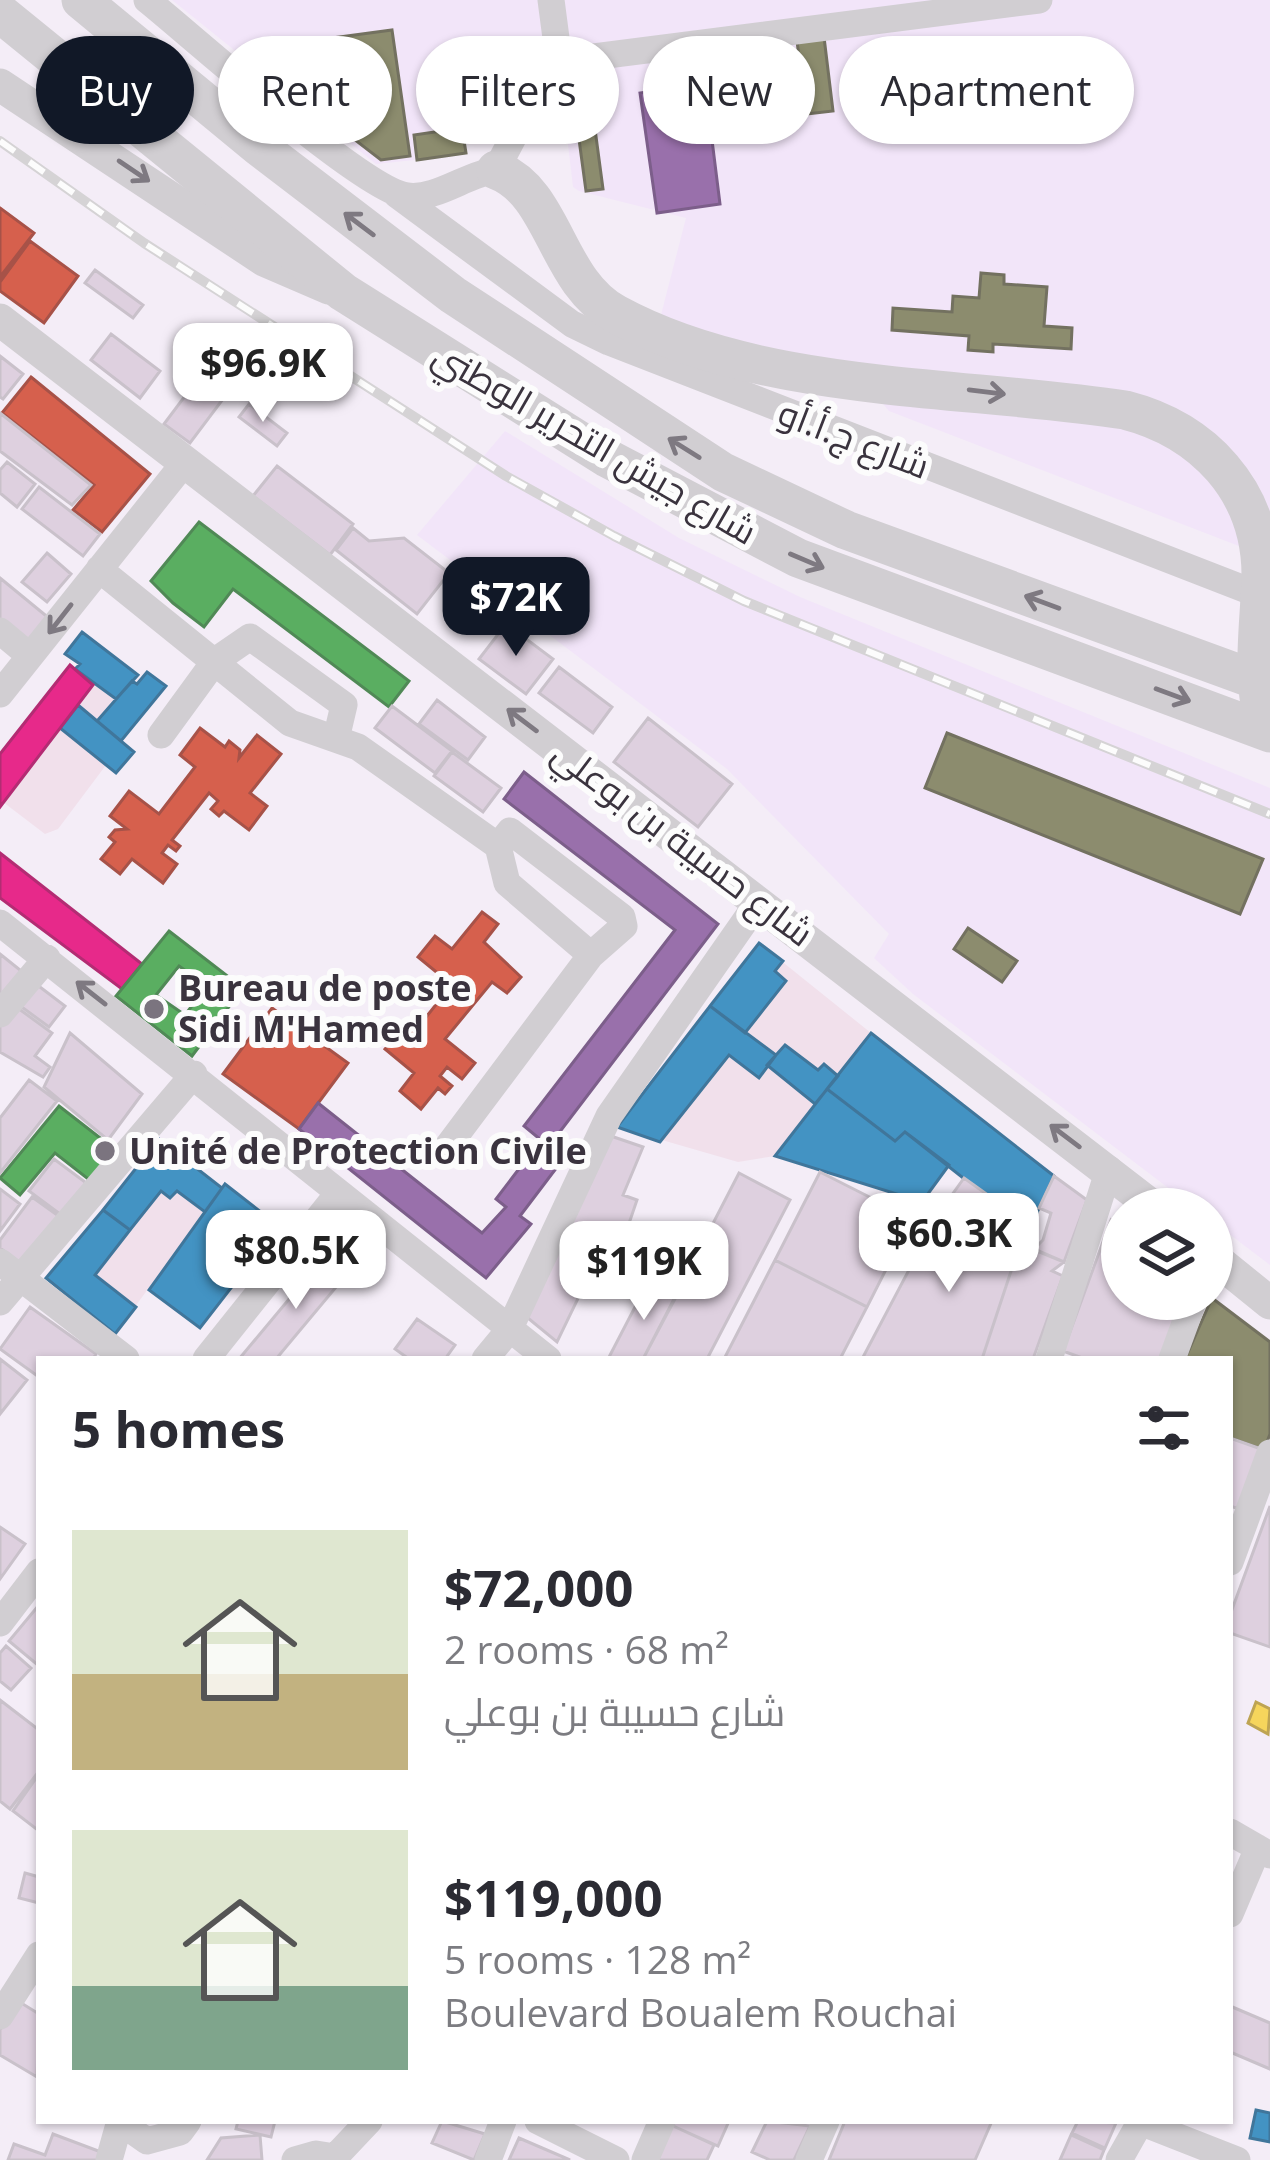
<!DOCTYPE html>
<html lang="en">
<head>
<meta charset="utf-8">
<style>
  body { margin:0; font-family:"Open Sans",Cairo,sans-serif; background:#f2f2f3; color:#2b2b33; height:100vh; display:flex; flex-direction:column; font-size:45px; white-space:nowrap }
  * { box-sizing:border-box; margin:0 }
  p { font-size:39px; color:#7c7c81 }
  .icon { flex:none; width:66px; height:66px; fill:none; stroke:currentColor; stroke-width:2; stroke-linecap:round; stroke-linejoin:round }
  .map { position:relative; flex:1; overflow:hidden }
  .drawer { position:absolute; left:36px; top:1356px; width:1197px; height:768px; display:flex; flex-direction:column; background:#fff; border-radius:0px; box-shadow:0 3px 9px #0004 }
  .drawer>* { flex:none }
  .guide { position:absolute; left:36px; top:36px; width:1200px; height:108px; display:flex; gap:24px }
  .buttons { position:absolute; left:1101px; top:1188px; display:grid; gap:24px }
  .buttons a { display:grid; place-items:center; width:132px; height:132px; border-radius:50%; background:#fff; box-shadow:0 3px 9px #0004; font-size:60px }
  .price { position:absolute; translate:-50% -102px; padding:0 27px; border-radius:24px; background:#fff; color:#222; font-size:39px; line-height:78px; filter:drop-shadow(0 3px 6px #0008) }
  .price::after { content:''; position:absolute; left:50%; top:72px; width:36px; height:27px; margin-left:-18px; background:inherit; clip-path:polygon(0 0,100% 0,50% 100%) }
  .price.on { background:#111827; color:#fff }
  ul { padding:0; list-style:none }
  li { display:flex; align-items:center; gap:36px; height:300px; padding:0 36px }
  li span { display:grid; place-items:center; flex:none; width:336px; height:240px; border-radius:0px; color:#555 }
  li>.icon { margin-inline-start:auto }
  span .icon { width:144px; height:144px; fill:#fffc; stroke-width:1 }
  li b { font-size:51px }
  h2 { display:flex; justify-content:space-between; align-items:center; height:144px; padding:0 36px; font-size:51px }
  .chip { padding:0 42px; border-radius:54px; background:#fff; box-shadow:0 3px 9px #0004; font-size:42px; line-height:108px }
  .chip.on { background:#111827; color:#fff }
  .map>svg:first-child { display:block }
  .built { fill:#f2e5f9 }
  .education { fill:#f1e0eb }
  .homes { fill:#f6d55c; stroke:#bea453; stroke-width:3 }
  .shops { fill:#d6604d; stroke:#a75248; stroke-width:3 }
  .offices { fill:#9970ab; stroke:#7c5e8a; stroke-width:3 }
  .schools { fill:#4393c3; stroke:#40769b; stroke-width:3 }
  .health { fill:#e7298a; stroke:#b32c73; stroke-width:3 }
  .public { fill:#5aae61; stroke:#508956; stroke-width:3; fill-rule:evenodd }
  .industry { fill:#8c8c6e; stroke:#737160; stroke-width:3 }
  .building { fill:#ded0df; stroke:#c9c1ca; stroke-width:3 }
  .lines { fill:none; stroke-linecap:round; stroke-linejoin:round }
  .minor { stroke:#d1ced2; stroke-width:27 }
  .major { stroke:#d1ced2; stroke-width:33 }
  .highway { stroke:#d1ced2; stroke-width:39 }
  .rail-casing { stroke:#d5d3d5; stroke-width:10 }
  .rail { stroke:#fcfcfc; stroke-width:6; stroke-dasharray:18; stroke-linecap:butt }
  .oneway { stroke:#7e7981 }
  .poi-dot { fill:#7b747f; stroke:#fcfcfc; stroke-width:4.5 }
  .labels { text-anchor:middle; stroke-width:12; stroke-linejoin:round; paint-order:stroke }
  .street-label { font-size:36px; fill:#3a333e; stroke:#fcfcfc }
  .poi-label { font-size:36px; font-weight:bold; fill:#3a333e; stroke:#fcfcfc; text-anchor:start }
</style>
</head>
<body>
<div class="map">
<svg width="1270" height="2160" viewBox="0 0 1270 2160">
  <rect width="100%" height="100%" fill="#f4edf7"/>
  <path class="built" d="M172,0H1270V558L889,411L874,393L654,342L686,218L579,191L573,187L566,127L464,136L414,160L376,164Z
    M505,431L679,538L800,597L1270,788V1265L1212,1221V1209H1196L913,994L874,958L889,934L727,769L417,535Z"/>
  <path class="education" d="M82,632L138,675L132,680L136,684L147,672L166,686L121,740L134,752L116,773L106,765L58,829L45,834L3,802L50,739L27,719L70,665L75,669L80,664L65,654Z
    M759,943L871,1033L775,1156L738,1162L617,1127Z
    M159,1139L222,1188L115,1334L46,1279Z"/>
  <path class="homes" d="M1256,1702L1270,1709L1268,1734L1248,1723Z"/>
  <path class="shops" d="M0,208L34,233L0,277Z
    M30,241L78,276L44,323L0,291V282Z
    M31,377L150,474L102,532L73,510L94,485L2,413Z
    M200,728L225,747L229,741L240,750L239,758L257,735L281,754L250,793L267,806L249,830L224,811L219,816L211,809L218,801L209,793L172,840L180,846L176,851L168,845L162,853L177,864L163,883L132,859L120,874L101,859L115,842L109,837L115,830L127,829L110,816L129,791L159,814L195,767L180,755Z
    M482,912L498,924L484,942L521,977L507,993L492,982L445,1039L475,1063L462,1079L447,1067L440,1076L452,1086L445,1094L438,1088L421,1109L400,1091L414,1073L385,1049L400,1032L406,1037L419,1026L454,982L443,989L434,982L440,975L418,957L435,936L452,949Z
    M272,1008L348,1063L299,1129L223,1074Z"/>
  <path class="offices" d="M705,84L720,204L657,213L640,93Z
    M524,772L718,924L552,1142L567,1154L520,1216L531,1224L486,1278L299,1129L318,1103L482,1233L506,1207L496,1199L541,1140L524,1126L675,930L504,799Z"/>
  <path class="schools" d="M82,632L138,675L116,699L75,669L80,664L65,654Z
    M147,672L166,686L121,741L97,721L132,681L137,684Z
    M78,705L134,752L116,773L60,728Z
    M759,943L783,961L775,971L786,981L745,1033L710,1006Z
    M710,1006L776,1055L759,1078L729,1055L660,1142L617,1127Z
    M871,1033L1054,1176L1029,1230L905,1132L895,1141L827,1089Z
    M785,1045L818,1070L824,1064L838,1076L815,1104L767,1065Z
    M827,1089L895,1141L905,1132L949,1165L922,1202L775,1156Z
    M159,1139L222,1188L205,1212L177,1191L170,1198L161,1191L130,1230L103,1210Z
    M225,1184L279,1226L200,1328L149,1290Z
    M103,1210L130,1230L95,1275L136,1307L115,1334L46,1278Z
    M1256,2110L1270,2113V2142L1250,2138Z"/>
  <path class="health" d="M70,665L93,685L0,807V754Z
    M0,853L142,964L122,989L0,898Z"/>
  <path class="public" d="M199,522L409,681L389,707L233,589L204,627L173,603L151,581Z
    M169,931L243,988L192,1056L116,996ZM179,966L207,986L185,1015L156,995Z
    M59,1106L117,1151L92,1182L55,1153L20,1195L0,1178Z"/>
  <path class="industry" d="M392,30L410,156L381,160L293,92L287,44Z
    M824,37L833,111L806,114L797,41Z
    M561,90L566,127L475,140L470,103Z
    M588,92L593,124L578,126L574,94Z
    M462,128L466,153L417,160L414,135Z
    M595,129L603,189L586,191L578,132Z
    M981,273L1004,275V284L1047,287L1044,326L1072,328L1071,349L993,344V352L968,350L969,336L892,330L893,308L952,312L953,296L979,298Z
    M947,733L1263,859L1240,914L925,788Z
    M968,928L1017,961L1002,982L954,949Z
    M1212,1298L1270,1342V1434L1264,1450L1230,1438V1359H1185Z"/>
  <path class="building" d="M95,270L143,305L133,318L85,283Z
    M111,334L160,371L140,398L91,360Z
    M0,356L23,374L3,399L0,397Z
    M203,372L229,391L190,443L164,424Z
    M249,404L287,433L277,446L239,417Z
    M0,413L91,485L72,505L0,451Z
    M7,462L35,484L17,507L0,493V470Z
    M277,466L353,524L330,555L253,496Z
    M39,487L100,534L83,556L22,509Z
    M353,528L369,541L404,538L449,573L417,614L336,550Z
    M47,553L71,574L47,602L22,582Z
    M0,578L50,619L29,643L0,619Z
    M473,587L499,606L480,631L454,613Z
    M506,624L553,659L526,694L479,659Z
    M559,667L612,707L593,733L539,693Z
    M437,700L485,737L468,760L419,724Z
    M392,706L452,751L435,773L375,728Z
    M648,718L732,784L698,827L614,762Z
    M452,752L501,788L483,812L434,776Z
    M0,954L25,974L0,1004Z
    M36,984L65,1006L49,1027L19,1005Z
    M15,1006L52,1033L35,1056L50,1067L43,1077L0,1052V1026Z
    M70,1033L142,1094L108,1140L44,1087Z
    M29,1080L57,1101L0,1173V1118Z
    M605,1134L643,1147L623,1195L637,1200L625,1235L611,1230L557,1342L523,1314Z
    M54,1159L89,1185L64,1217L29,1191Z
    M820,1172L901,1213L906,1230L867,1307L775,1260Z
    M739,1173L790,1200L707,1359H643Z
    M1054,1176L1087,1200L1064,1262L1034,1249L1043,1240L1051,1213L1039,1208Z
    M964,1178L1013,1213L997,1245L939,1213Z
    M0,1189L20,1204L0,1231Z
    M32,1197L60,1217L23,1265L0,1248V1240Z
    M939,1213L997,1245L1013,1213L1029,1230L1020,1244L982,1359H862Z
    M1111,1220L1122,1228V1299H1186L1162,1359H1085L1063,1351Z
    M1020,1244L1064,1262L1052,1271L1063,1276L1033,1359H982Z
    M325,1256L347,1274L276,1359H239Z
    M775,1260L867,1307L840,1359H724Z
    M649,1280L677,1295L643,1359H608Z
    M30,1307L96,1354L93,1359H39V1377L0,1349Z
    M417,1319L455,1345L445,1359H409L395,1349Z
    M0,1359L27,1380L0,1414Z
    M1230,1438L1264,1450L1242,1510L1230,1506Z
    M1270,1506V1647L1230,1633V1615Z
    M0,1527L25,1544L0,1579Z
    M39,1605V1666L9,1641Z
    M6,1646L31,1668L11,1690L0,1681V1653Z
    M0,1700L39,1730V1771L10,1809L0,1801Z
    M39,1774V1831L13,1811Z
    M25,1873L39,1877V1903L19,1898Z
    M18,2001L39,2014L37,2077L0,2055V2030Z
    M1230,2006L1270,2023V2069L1230,2052Z
    M238,2121H275L271,2137L236,2129Z
    M442,2121L485,2134L474,2160L432,2143Z
    M673,2121H729L718,2146L671,2125Z
    M767,2121L810,2126L794,2160H770L752,2152Z
    M845,2121H992L975,2160H829Z
    M1078,2121L1116,2123L1105,2148L1072,2133Z
    M671,2125L714,2145L707,2160H655Z
    M53,2134L101,2152L99,2160H8L14,2144L45,2155Z
    M260,2135L262,2160H207L221,2138Z
    M1071,2135L1104,2150L1100,2160H1060Z
    M519,2138L570,2160H509Z"/>
  <g class="lines">
    <path class="minor" d="M147,0C193,37 363,190 407,196C436,200 467,174 496,170L515,134L506,68L1039,0
      M551,0L559,61
      M397,195L572,324L609,342L1270,599
      M99,569L290,723L358,747L498,846L510,831L622,917L624,926L591,955L445,1150
      M0,631L30,656
      M0,694L185,462
      M161,735L215,661L250,637L344,705L336,739
      M498,846L507,883L591,955
      M0,923L548,1359
      M0,1014L47,958
      M0,1262L126,1359
      M0,1302L194,1074
      M206,1359L337,1195
      M485,1359L509,1330L609,1116L759,901
      M1049,1359L1109,1169
      M1172,1359L1194,1299
      M1230,1562L1270,1453
      M0,1623L39,1572
      M1230,1832L1270,1855
      M1230,1914L1258,1848
      M0,2016L39,1955
      M538,2121L616,2160
      M120,2122L147,2141L180,2132L188,2121
      M1140,2122L1237,2160
      M109,2160L120,2121
      M295,2160L316,2154L335,2157L369,2121
      M488,2160L503,2121
      M645,2160L662,2121
      M809,2160L826,2121
      M1119,2160L1141,2121"/>
    <path class="major" d="M0,85L264,260L329,288
      M0,320L1156,1209
      M1212,1256L1270,1303"/>
    <path class="highway" d="M81,0L258,146L453,295L723,472L846,530L1270,685
      M0,13L343,292L607,458L798,558L1270,733
      M496,170C555,192 555,281 616,314C761,393 963,385 1125,410C1203,430 1261,490 1261,575C1260,618 1253,661 1260,704"/>
    <g class="rail-casing">
      <path id="rail" d="M0,141L144,243L506,476L614,536L744,601L1270,814"/>
    </g>
    <use href="#rail" class="rail"/>
  </g>
  <defs><path id="oneway-shaft" d="M-6 0H5M1.5-3L5.5 0L1.5 3" fill="none" stroke-width="1.6" stroke-linecap="round" stroke-linejoin="round" transform="scale(3)"/></defs>
  <g class="oneway">
    <use href="#oneway-shaft" transform="translate(134 171) rotate(34)"/>
    <use href="#oneway-shaft" transform="translate(359 224) rotate(-143)"/>
    <use href="#oneway-shaft" transform="translate(987 392) rotate(7)"/>
    <use href="#oneway-shaft" transform="translate(684 448) rotate(-148)"/>
    <use href="#oneway-shaft" transform="translate(807 561) rotate(23)"/>
    <use href="#oneway-shaft" transform="translate(1042 602) rotate(-160)"/>
    <use href="#oneway-shaft" transform="translate(60 619) rotate(128)"/>
    <use href="#oneway-shaft" transform="translate(1173 695) rotate(20)"/>
    <use href="#oneway-shaft" transform="translate(522 720) rotate(-143)"/>
    <use href="#oneway-shaft" transform="translate(91 993) rotate(-142)"/>
    <use href="#oneway-shaft" transform="translate(1065 1136) rotate(-143)"/>
  </g>
  <g class="poi-dot">
    <circle cx="154" cy="1009" r="12"/>
    <circle cx="105" cy="1151" r="12"/>
  </g>
  <g class="labels">
    <g class="street-label">
      <text transform="translate(854 439) rotate(21)" y="13">شارع ج.أ.أو</text>
      <text transform="translate(595 443) rotate(30)" y="13">شارع جيش التحرير الوطني</text>
      <text transform="translate(683 843) rotate(37)" y="13">شارع حسيبة بن بوعلي</text>
    </g>
    <g class="poi-label">
      <text x="178" y="1001">Bureau de poste<tspan x="178" dy="41">Sidi M'Hamed</tspan></text>
      <text x="129" y="1164">Unité de Protection Civile</text>
    </g>
  </g>
</svg>
<div class="buttons">
<a><svg class="icon" aria-label="layers" viewBox="0 0 24 24"><path d="M12 4l9 5-9 5-9-5zM3 14l9 5 9-5"/></svg></a>
</div>
<b class="price" style="left:263px;top:425px">$96.9K</b>
<b class="price on" style="left:516px;top:659px">$72K</b>
<b class="price" style="left:949px;top:1295px">$60.3K</b>
<b class="price" style="left:296px;top:1312px">$80.5K</b>
<b class="price" style="left:644px;top:1323px">$119K</b>
<div class="guide">
<a class="chip on">Buy</a>
<a class="chip">Rent</a>
<a class="chip">Filters</a>
<a class="chip">New</a>
<a class="chip">Apartment</a>
</div>
<section class="drawer">
<h2>5 homes<svg class="icon" aria-label="filters" viewBox="0 0 24 24"><path d="M4 7h16M4 17h16"/><circle cx="9" cy="7" r="2"/><circle cx="15" cy="17" r="2"/></svg></h2>
<ul>
<li><span style="background:linear-gradient(#dfe7d0 60%,#c2b280 0)"><svg class="icon" aria-label="home" viewBox="0 0 24 24"><path d="M3 11l9-7 9 7M6 9v11h12V9"/></svg></span><div><b>$72,000</b><p>2 rooms · 68 m²</p><p>شارع حسيبة بن بوعلي</p></div></li>
<li><span style="background:linear-gradient(#dfe7d0 65%,#7fa58c 0)"><svg class="icon" aria-label="home" viewBox="0 0 24 24"><path d="M3 11l9-7 9 7M6 9v11h12V9"/></svg></span><div><b>$119,000</b><p>5 rooms · 128 m²</p><p>Boulevard Boualem Rouchai</p></div></li>
</ul>
</section>
</div>
</body>
</html>
